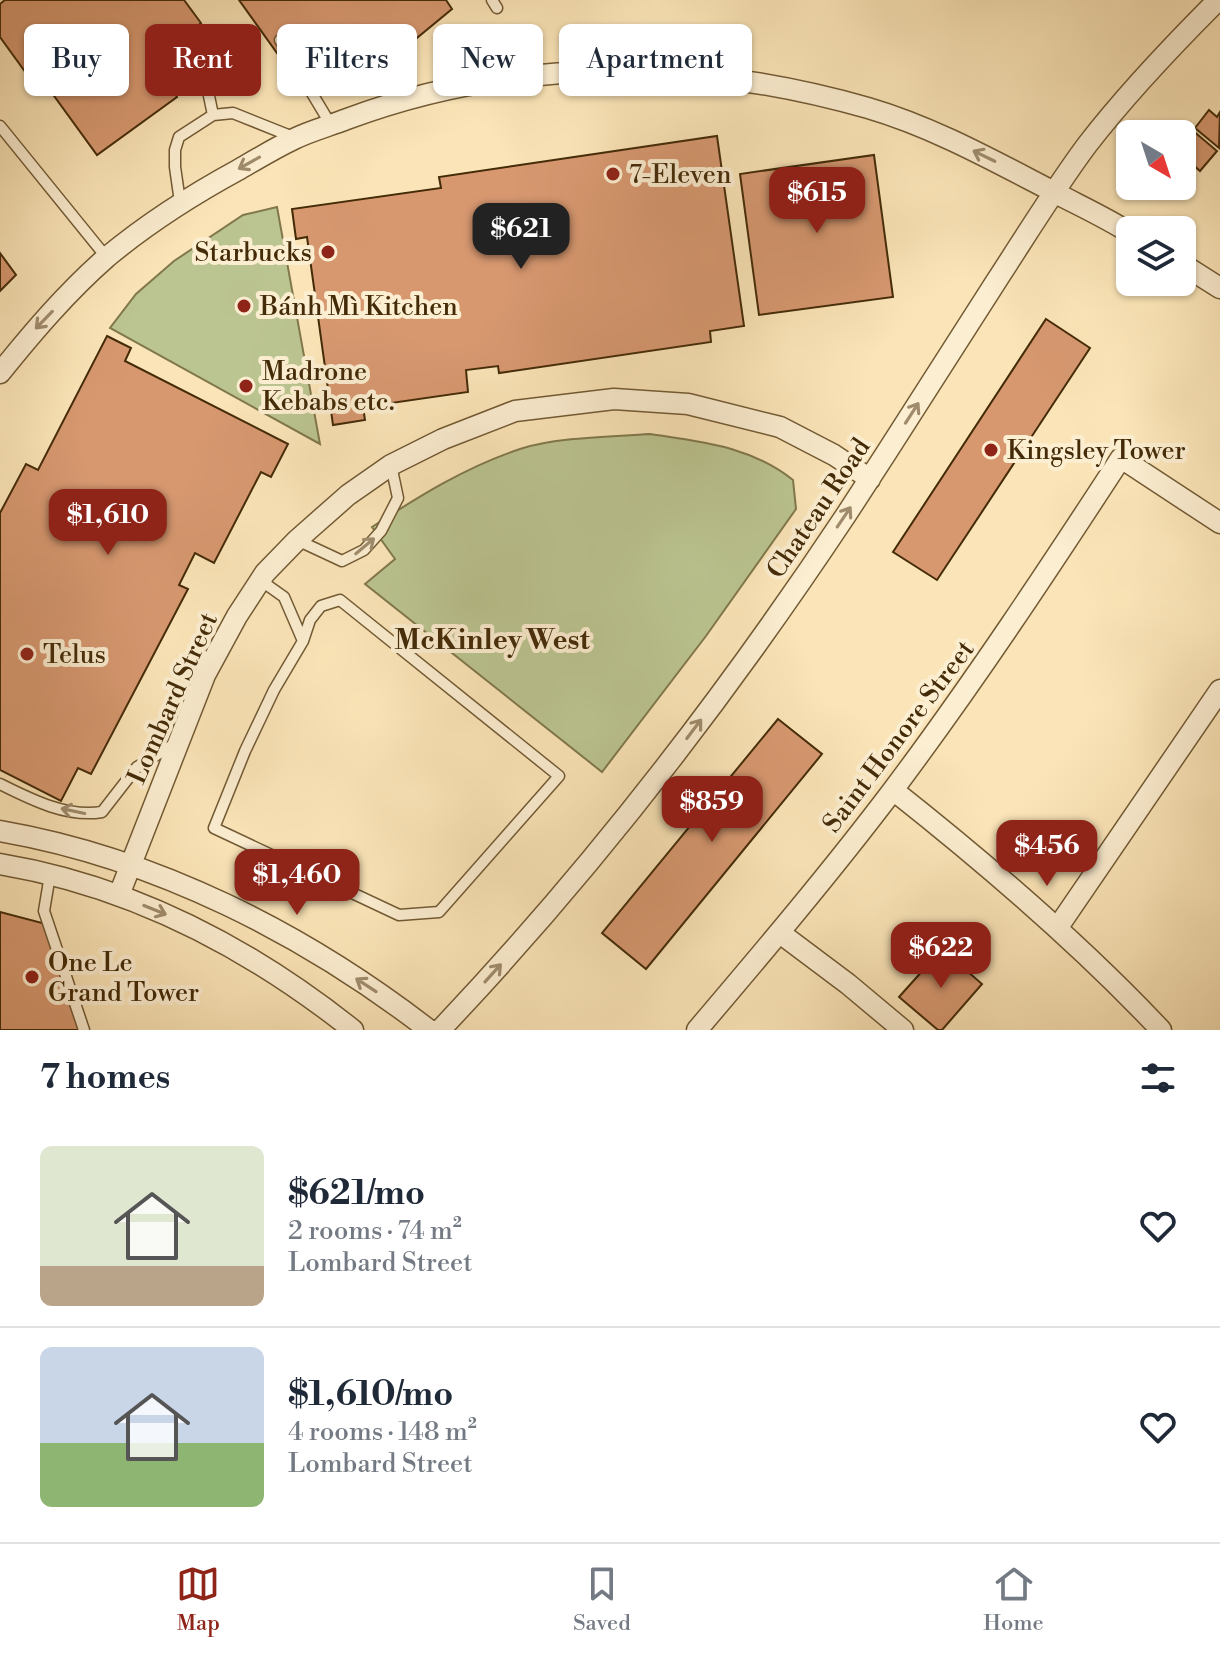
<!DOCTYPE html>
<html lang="en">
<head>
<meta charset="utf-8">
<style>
  body { margin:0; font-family:"Libre Bodoni",serif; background:#f6f6f7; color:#1f2937; height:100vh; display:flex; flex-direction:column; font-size:30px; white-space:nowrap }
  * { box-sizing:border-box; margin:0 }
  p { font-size:26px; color:#747a83 }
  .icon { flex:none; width:44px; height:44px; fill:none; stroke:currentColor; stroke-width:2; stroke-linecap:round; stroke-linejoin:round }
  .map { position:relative; height:1030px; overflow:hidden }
  .drawer { display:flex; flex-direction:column; background:#fff; flex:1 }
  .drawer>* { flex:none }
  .hud { position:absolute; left:24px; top:24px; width:800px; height:72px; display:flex; gap:16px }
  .needle { width:52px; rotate:141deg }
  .tools { position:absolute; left:1116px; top:120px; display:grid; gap:16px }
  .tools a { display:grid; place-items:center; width:80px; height:80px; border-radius:12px; background:#fff; box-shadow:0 2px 6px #0004; font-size:40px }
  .price { position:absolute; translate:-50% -68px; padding:0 18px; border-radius:16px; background:#8f2418; color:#fff; font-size:26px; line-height:52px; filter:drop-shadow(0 2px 4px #0008) }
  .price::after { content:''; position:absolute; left:50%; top:48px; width:24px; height:18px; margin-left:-12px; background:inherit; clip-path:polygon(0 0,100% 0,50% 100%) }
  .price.on { background:#222; color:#fff }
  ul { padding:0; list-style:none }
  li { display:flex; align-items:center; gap:24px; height:200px; padding:0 40px }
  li+li { border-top:2px solid #e0e1e3 }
  li span { display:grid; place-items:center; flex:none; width:224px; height:160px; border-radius:12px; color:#555 }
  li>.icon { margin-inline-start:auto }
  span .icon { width:96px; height:96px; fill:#fffc; stroke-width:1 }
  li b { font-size:34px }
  h2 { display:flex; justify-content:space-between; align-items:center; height:96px; padding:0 40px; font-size:34px }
  .pill { padding:0 28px; border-radius:12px; background:#fff; box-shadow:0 2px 6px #0004; font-size:28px; line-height:72px }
  .pill.on { background:#8f2418; color:#fff }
  .dock { display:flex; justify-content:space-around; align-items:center; height:112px; border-top:2px solid #e0e1e3; background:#fff; font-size:22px; color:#747a83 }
  .dock a { display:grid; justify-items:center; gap:4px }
  .dock .on { color:#8f2418 }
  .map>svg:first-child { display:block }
  .green { fill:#bbc591; stroke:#80784c; stroke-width:2 }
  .building { fill:#d79870; stroke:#442b08; stroke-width:2 }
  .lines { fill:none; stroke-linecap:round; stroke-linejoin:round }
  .service-casing { stroke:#725a34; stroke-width:13 }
  .minor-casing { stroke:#725a34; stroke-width:23 }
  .service { stroke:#fceed1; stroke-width:10 }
  .minor { stroke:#fceed1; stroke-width:20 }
  .oneway { stroke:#a08c6c }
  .poi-dot { fill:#8f2418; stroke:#fceed1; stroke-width:3 }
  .labels { text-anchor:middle; stroke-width:8; stroke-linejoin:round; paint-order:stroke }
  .poi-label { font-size:26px; fill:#442b08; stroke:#fceed1; text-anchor:start }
  .street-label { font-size:26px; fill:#442b08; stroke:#fceed1 }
  .neighbourhood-label { font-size:28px; font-weight:bold; fill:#442b08; stroke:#fceed1 }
</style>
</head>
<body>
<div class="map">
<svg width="1220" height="1030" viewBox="0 0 1220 1030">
  <rect width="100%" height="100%" fill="#fbe5b8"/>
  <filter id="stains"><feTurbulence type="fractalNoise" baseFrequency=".0025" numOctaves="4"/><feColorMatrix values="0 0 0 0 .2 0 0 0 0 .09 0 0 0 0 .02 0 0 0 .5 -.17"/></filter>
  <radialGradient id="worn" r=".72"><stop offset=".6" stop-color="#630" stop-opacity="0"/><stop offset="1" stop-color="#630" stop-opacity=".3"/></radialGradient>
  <path class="green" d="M277,207L320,444L110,328L136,294L174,261L243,215Z
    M650,434C702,442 750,446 793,480L796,509L706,636L602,772L365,584L395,559L372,527C419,496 466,467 520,449C557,437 611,437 650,434Z"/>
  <path class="building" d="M5,0H184L201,23L193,30L202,42L160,73L177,97L97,155L41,78L34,84L0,37V4Z
    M239,0H446L452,9L412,42L407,35L392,47L387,42L374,52L370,46L354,59L349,51L332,62L329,57L313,69L309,64L292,74Z
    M1209,110L1217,117L1220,112L1219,148L1195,128Z
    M1185,124L1217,151L1200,171L1182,155V134H1176Z
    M717,136L744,326L710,331L711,342L499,373L498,366L466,370L468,392L363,407L365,420L333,425L307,237L296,239L292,209L441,188L439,177Z
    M874,155L893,297L759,315L740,174Z
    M0,253L16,275L0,291Z
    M1046,319L1090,348L937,580L893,552Z
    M107,336L131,348L125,361L288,444L271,477L261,472L214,563L195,553L179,585L188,589L91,774L78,768L61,801L0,770V513L26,464L38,470Z
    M778,719L822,754L646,969L602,933Z
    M0,912L46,924L82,1030H0Z
    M942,949L982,984L942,1030H938L899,997Z"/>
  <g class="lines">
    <g class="service-casing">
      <path id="service" d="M492,0L497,8
        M280,40L331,125
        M196,51L201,58L213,115
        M0,126L107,258
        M180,202L175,167V150L179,137L213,115L233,113L293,137
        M297,540L342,561L364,550L381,531L398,498L391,465
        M260,580L284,597L303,641
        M340,600L559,776L439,912L399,915L214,828L245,751L274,690L303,641L310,620L321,606Z
        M0,784C30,799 67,818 102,812L137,767L176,743
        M50,875L44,911L84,1030"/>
    </g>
    <g class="minor-casing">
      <path id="minor" d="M1182,264L1220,288
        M0,373C33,332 67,292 107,257C148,223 192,195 238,170C257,159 275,148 294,139C310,131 329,126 347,119C516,56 696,59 868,108C933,127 992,160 1052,191C1078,205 1105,217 1130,233
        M893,790C988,865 1078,942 1161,1030
        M0,831C156,858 305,934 429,1030
        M0,864C132,886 250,948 353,1030
        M119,895L205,675L237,616L265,573L297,540L348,495L391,465L443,439L515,411L614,399L688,404L780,427L834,455L870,479
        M1058,927L1220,690
        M780,933L848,984L903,1030
        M440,1030C591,871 725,697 846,515C897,437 947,358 997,280C1027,234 1055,188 1087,145C1127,93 1172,46 1218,0
        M697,1030C764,951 831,872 893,790C974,682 1048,570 1121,458L1220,523"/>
    </g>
    <use href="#service" class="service"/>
    <use href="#minor" class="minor"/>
  </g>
  <defs><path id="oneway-shaft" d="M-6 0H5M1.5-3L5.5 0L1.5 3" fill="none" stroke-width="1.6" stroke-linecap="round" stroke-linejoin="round" transform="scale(2)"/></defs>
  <g class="oneway">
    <use href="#oneway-shaft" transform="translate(984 156) rotate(-154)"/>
    <use href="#oneway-shaft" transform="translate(249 163) rotate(151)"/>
    <use href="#oneway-shaft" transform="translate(44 320) rotate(134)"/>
    <use href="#oneway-shaft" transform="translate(912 413) rotate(-57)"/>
    <use href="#oneway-shaft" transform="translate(844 517) rotate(-56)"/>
    <use href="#oneway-shaft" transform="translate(365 546) rotate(-40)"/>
    <use href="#oneway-shaft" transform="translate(694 729) rotate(-53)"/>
    <use href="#oneway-shaft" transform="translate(73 811) rotate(-168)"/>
    <use href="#oneway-shaft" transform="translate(155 910) rotate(22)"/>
    <use href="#oneway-shaft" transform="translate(493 973) rotate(-48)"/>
    <use href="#oneway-shaft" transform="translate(366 985) rotate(-147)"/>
  </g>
  <g class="poi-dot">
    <circle cx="613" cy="174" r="8"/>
    <circle cx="328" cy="252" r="8"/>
    <circle cx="244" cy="306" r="8"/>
    <circle cx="246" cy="386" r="8"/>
    <circle cx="991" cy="450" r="8"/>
    <circle cx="27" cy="654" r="8"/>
    <circle cx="32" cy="977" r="8"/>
  </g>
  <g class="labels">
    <g class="poi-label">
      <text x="629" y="183">7-Eleven</text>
      <text x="312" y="261" text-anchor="end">Starbucks</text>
      <text x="260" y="315">Bánh Mì Kitchen</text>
      <text x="262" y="380">Madrone<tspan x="262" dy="30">Kebabs etc.</tspan></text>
      <text x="1007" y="459">Kingsley Tower</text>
      <text x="43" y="663">Telus</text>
      <text x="48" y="971">One Le<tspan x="48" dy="30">Grand Tower</tspan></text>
    </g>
    <g class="street-label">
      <text transform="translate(818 508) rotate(-56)" y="9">Chateau Road</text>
      <text transform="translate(172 698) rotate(-66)" y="9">Lombard Street</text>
      <text transform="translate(898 736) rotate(-53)" y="9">Saint Honore Street</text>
    </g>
    <g class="neighbourhood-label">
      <text x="492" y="649">McKinley West</text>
    </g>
  </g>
  <rect width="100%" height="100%" filter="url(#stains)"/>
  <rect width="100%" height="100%" fill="url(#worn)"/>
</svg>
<div class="tools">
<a><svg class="needle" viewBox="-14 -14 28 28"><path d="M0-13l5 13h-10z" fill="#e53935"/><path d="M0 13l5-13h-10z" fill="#747a83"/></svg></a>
<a><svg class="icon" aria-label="layers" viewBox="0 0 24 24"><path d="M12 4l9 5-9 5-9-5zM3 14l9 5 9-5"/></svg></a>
</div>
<b class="price" style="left:817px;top:235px">$615</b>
<b class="price on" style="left:521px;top:271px">$621</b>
<b class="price" style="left:108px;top:557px">$1,610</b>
<b class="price" style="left:712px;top:844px">$859</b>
<b class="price" style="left:1047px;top:888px">$456</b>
<b class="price" style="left:297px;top:917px">$1,460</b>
<b class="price" style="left:941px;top:990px">$622</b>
<div class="hud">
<a class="pill">Buy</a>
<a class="pill on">Rent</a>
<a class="pill">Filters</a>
<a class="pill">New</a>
<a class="pill">Apartment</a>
</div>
</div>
<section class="drawer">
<h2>7 homes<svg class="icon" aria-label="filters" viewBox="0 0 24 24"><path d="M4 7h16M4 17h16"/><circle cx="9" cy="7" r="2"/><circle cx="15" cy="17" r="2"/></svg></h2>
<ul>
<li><span style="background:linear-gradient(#dfe7d0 75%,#b9a48a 0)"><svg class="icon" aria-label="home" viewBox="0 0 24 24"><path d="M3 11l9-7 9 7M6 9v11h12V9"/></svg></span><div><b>$621/mo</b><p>2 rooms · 74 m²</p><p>Lombard Street</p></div><svg class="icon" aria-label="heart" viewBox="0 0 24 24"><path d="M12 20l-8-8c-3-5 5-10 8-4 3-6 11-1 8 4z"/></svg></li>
<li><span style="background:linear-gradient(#c9d6e8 60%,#8fb573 0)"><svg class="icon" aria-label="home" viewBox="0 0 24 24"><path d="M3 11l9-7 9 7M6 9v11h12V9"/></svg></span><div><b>$1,610/mo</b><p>4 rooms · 148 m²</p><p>Lombard Street</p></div><svg class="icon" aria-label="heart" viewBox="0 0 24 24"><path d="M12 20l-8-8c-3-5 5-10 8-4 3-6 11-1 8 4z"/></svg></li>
</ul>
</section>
<nav class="dock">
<a class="on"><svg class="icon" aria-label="map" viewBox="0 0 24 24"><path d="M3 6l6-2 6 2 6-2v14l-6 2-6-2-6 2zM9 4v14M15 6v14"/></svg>Map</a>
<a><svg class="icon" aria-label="saved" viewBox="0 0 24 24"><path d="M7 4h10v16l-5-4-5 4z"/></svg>Saved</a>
<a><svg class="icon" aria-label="home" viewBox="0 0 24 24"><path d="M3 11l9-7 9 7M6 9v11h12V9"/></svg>Home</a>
</nav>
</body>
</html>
